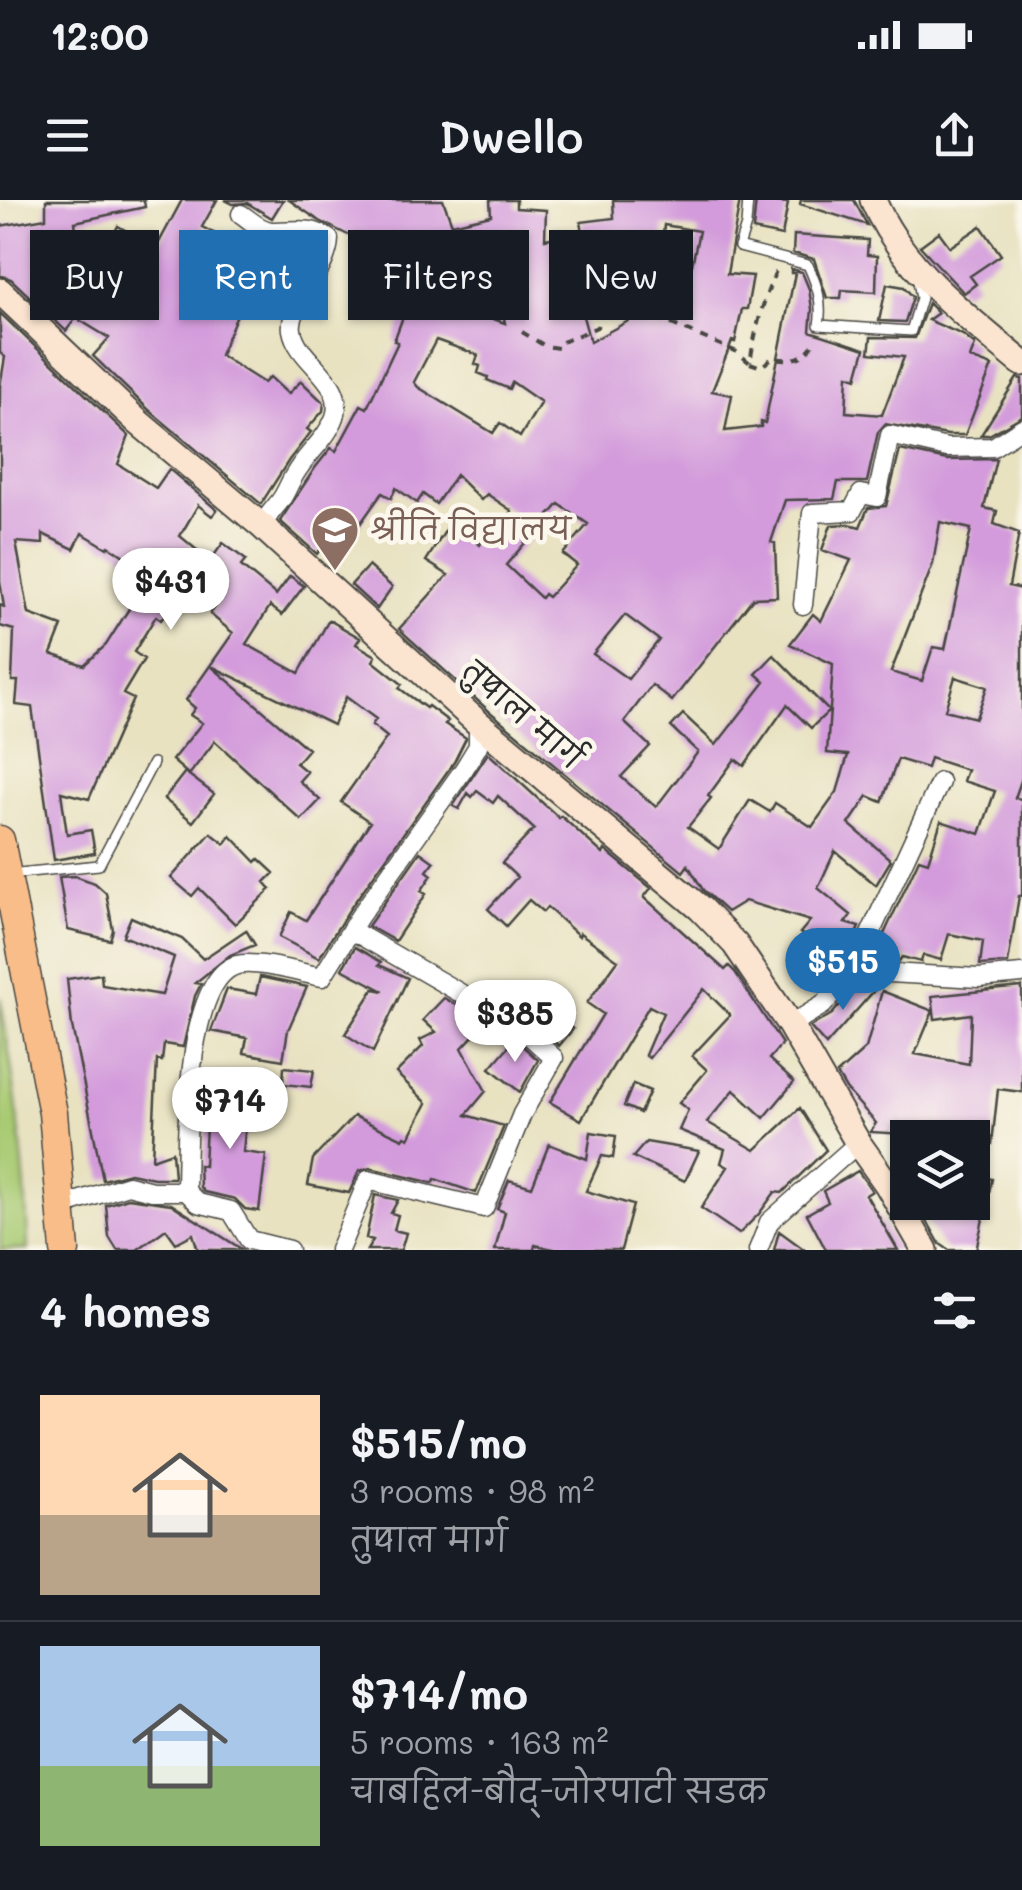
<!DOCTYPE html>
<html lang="en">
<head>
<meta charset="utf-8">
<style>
  body { margin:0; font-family:Mali,"Playpen Sans Deva",sans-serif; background:#20242c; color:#f1f3f6; height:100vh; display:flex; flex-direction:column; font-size:38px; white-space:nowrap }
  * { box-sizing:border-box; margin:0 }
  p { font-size:32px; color:#9ea1a6 }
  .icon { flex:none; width:55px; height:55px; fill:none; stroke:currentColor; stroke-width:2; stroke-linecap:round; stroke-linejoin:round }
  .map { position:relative; height:1050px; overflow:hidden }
  .drawer { display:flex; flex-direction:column; background:#171b24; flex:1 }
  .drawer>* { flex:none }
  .top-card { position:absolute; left:30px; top:30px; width:962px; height:90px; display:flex; gap:20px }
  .controls { position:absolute; left:890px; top:920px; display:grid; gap:20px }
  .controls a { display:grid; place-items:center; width:100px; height:100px; border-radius:0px; background:#171b24; box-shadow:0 2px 8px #0004; font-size:50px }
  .price { position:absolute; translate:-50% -85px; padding:0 22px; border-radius:35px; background:#fff; color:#222; font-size:32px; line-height:65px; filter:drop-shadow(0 2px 5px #0008) }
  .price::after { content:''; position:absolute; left:50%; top:60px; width:30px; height:22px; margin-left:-15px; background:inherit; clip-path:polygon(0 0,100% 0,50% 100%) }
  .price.current { background:#1f6fb2; color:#fff }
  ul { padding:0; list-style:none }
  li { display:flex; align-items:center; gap:30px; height:250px; padding:0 40px }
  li+li { border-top:2px solid #363941 }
  li span { display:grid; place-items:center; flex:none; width:280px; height:200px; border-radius:0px; color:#555 }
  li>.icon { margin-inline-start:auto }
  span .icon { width:120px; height:120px; fill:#fffc; stroke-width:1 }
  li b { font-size:42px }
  h2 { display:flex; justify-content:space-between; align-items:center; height:120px; padding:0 40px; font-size:42px }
  .tag { padding:0 35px; border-radius:0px; background:#171b24; box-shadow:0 2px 8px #0004; font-size:35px; line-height:90px }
  .tag.current { background:#1f6fb2; color:#fff }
  .status { display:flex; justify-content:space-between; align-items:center; height:70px; padding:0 50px; background:#171b24; direction:ltr }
  .status svg { height:28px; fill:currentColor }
  header { display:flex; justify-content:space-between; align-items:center; height:130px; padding:0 40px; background:#171b24; font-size:45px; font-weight:600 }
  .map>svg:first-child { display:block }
  .green { fill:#a8ca72; stroke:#6a7a4e; stroke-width:2.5 }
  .building { fill:#d39bdb; fill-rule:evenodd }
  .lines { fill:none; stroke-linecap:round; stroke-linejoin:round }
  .lane-casing { stroke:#474642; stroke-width:12 }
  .street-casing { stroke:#474642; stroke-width:21 }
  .secondary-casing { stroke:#474642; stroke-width:29 }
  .primary-casing { stroke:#474642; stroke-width:31 }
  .path { stroke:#474642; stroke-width:4; stroke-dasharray:8 8; stroke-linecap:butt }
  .lane { stroke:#fff; stroke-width:9 }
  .street { stroke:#fff; stroke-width:18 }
  .secondary { stroke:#fce5d0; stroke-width:25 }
  .primary { stroke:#f8bd89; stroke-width:28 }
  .labels { text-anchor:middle; stroke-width:9; stroke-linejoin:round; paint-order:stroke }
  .education-label { font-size:30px; fill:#785e54; stroke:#fbf7ec; text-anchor:start }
  .street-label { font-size:30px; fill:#2b2b2b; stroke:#fbf7ec }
</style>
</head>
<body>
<div class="status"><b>12:00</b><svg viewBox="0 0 49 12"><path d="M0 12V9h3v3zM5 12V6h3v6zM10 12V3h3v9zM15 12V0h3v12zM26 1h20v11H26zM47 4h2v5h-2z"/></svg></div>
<header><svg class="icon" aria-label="menu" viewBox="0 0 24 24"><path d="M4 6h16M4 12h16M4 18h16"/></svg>Dwello<svg class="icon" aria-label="share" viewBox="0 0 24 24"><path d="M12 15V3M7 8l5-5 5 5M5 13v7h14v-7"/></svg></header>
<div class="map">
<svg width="1022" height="1050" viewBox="0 0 1022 1050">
  <rect width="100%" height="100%" fill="#fbf7ec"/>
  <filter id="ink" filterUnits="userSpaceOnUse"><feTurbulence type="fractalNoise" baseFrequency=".01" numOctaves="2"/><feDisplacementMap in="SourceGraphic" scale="20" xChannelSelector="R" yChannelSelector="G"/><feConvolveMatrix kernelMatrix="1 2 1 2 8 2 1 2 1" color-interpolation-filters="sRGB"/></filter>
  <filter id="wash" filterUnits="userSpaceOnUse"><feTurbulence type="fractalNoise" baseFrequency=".0048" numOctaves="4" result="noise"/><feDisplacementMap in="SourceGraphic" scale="40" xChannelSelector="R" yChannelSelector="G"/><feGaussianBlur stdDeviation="2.25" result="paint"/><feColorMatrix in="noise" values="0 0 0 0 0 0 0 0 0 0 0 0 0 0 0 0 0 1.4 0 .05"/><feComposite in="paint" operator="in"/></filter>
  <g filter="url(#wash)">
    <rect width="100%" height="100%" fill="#e8e2c1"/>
    <path class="green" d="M0,797C15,882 26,964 28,1050H0Z"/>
    <g id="blocks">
      <path class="building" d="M46,0H144L145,7L75,22L79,54L38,57L91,102L96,68L118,26L156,48L182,0H217L202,27L240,46L228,70L264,83L283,43H292L313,53L281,116L244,98L220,155L264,183L270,177L288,194L301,181L324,203L323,211L307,229L311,232L289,260L261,304L149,210L93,156L109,138L76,118L66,131L11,79L0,75V26L46,18Z
        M225,0H283L272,18L247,3L233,4Z
        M289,0H443L452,24L491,15L490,0H516V8L546,10L545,39L583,33L581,22L614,18L613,0H740L727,74L753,76L747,109H742L735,142L732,141L712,191L732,195L725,231L761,227V222L765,223L795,73H791V69L802,72L809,89L812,109L810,131L865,149L857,178L848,175L846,212L882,215L904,157L869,153L871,137L915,138L928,103L938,113L928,120L963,135L975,145L970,158L992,166L965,235H948L885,224L878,232L867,282H838L834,299L785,300L771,342L775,343L777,397L753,398L672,501L652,485L624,522L650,546L621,577L656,607L698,552L671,527L683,514L716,545L765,482L756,474L774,455L829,511L811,528L787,505L744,566L735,559L708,596L711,598L688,627L719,649L750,600L770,612L775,603L812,627L837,592L848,555L827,553L833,464L790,444L813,414L821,421L851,360L822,350L831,325L849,324L860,327L868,308L886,306L900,250L947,260L996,259L984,308L997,311L994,324L1019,333L1009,386L1022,389V578L1015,598L1022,599V696H1019L1008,763L980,765L983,741L949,734L941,760L923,755L921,762L902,757L899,761L872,760L919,659L928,662L941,621L980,634L995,591L963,581L967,570L930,558L927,568L898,559L882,602L868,596L849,624L891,660L876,685L835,651L818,688L851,715L845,723L859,727L842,765L800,733L810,721L745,701L727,712L703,690L688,665L683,672L489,511L399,429L448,375L426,361L449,325L480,345L482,341L486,344L512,311L487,294L481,300L456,275L436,304L423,294L417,303L396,288L391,298L382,293L336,358L322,347L317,354L280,321L315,268L331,248L336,251L361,205L367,208L398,142L394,141L420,71L414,69L420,48L394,37L380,63L352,43L354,38L318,20ZM664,25L699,31L692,65L660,60ZM595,49L604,103L689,88L590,142L581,109L573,111L564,54ZM487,72L488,76L495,75L505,123L415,92ZM436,140L478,155L475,164L480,166L478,173L488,177L487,180L509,189L512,182L541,202L520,237L500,223L493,233L418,187L414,182ZM559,304L588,324L563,354L577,365L548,397L544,394L541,398L506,365ZM940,322L971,329L945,449L933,447L922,481L891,472L933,364ZM625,415L659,440L628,479L593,454ZM955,477L987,487L976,518L945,510Z
        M756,0L788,3L782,36L753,30Z
        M801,0H854L867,25L800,4Z
        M981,26L1001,55L970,76L976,84L964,93L920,46L939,32L950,47Z
        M794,35L868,40L867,55L877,56L876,92L842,90L841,98H827L814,59L793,53Z
        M887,84L904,87L913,97L905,122L879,121Z
        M0,113L129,236L118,264L156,288L169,269L217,310L212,316L198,305L180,336L210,361L223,343L246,360L241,366L276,395L290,376L304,386L282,415L270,406L246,444L299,473L329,420L360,438L356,444L376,456L373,461L402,484L399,488L426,508L428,506L448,521L445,524L466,538L454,562L349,710L319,758L279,737L291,712L306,720L370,622L341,602L387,537L372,525L376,519L346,497L333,525L211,466L308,549L296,563L307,572L299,581L320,600L301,620L215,541L189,575L172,560L202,523L190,515L195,508L186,500L233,433L210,414L219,402L191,380L161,420L156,416L134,452L144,459L123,494L133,499L89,599L61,592L67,634L91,630L95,653L54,660L32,507L16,505L18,481H12L14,430L0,426V405L4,407L0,381V187L5,157L0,153ZM82,333L107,348L109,346L151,374L106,445L84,465L51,454L62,426L29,414L16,342L43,344V334L74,349Z
        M1017,178L1022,179V216L989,235H981Z
        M368,366L392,387L377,409L351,385Z
        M488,553L559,618L561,616L603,654L605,650L651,688L644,697L725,770L729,766L735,772L782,844L769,859L794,882L764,918L734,890L707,922L755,950L800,908L826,950L782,993L775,992L759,1014L739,1034L701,1008L728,967L721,963L725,949L679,930L688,910L679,903L707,870L692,856L730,815L704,789L649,858L645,855L663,813L649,806L581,920L550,902L603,814L587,803L618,760L580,733L579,736L547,707L543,712L529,700L506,726L488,709L517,677L502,663L534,629L498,596L493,603L477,591L472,597L468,593L459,609L453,606Z
        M185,572L214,594L193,622L164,599Z
        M211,633L225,644L231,636L256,662L259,659L274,673L265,682L271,689L235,724L199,688L192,696L171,678Z
        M420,652L434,662L427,671L432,675L421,691L426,694L395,741L368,726Z
        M75,676L95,683L106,693L113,730L110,740L68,730L59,677Z
        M131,717L182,739L203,759L246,730L255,745L230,755L195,783L201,784L195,796L183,847L164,844L162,861L157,860L152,959L172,952L174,978H154L130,973L103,980L72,826L67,779L101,774L102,785L162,795L174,757L123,736Z
        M355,747L381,762L379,765L408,778L373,852L345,834L374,789L384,791L342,769Z
        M260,777L307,787L288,830L283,860L244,853L247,838L211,831L227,789L256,794Z
        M858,784L879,785L826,845L810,827L832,814Z
        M1022,787V892L998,889L992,944L972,942V938L870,932L876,923L846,889L837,874L866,848L882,791L933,811L915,854L969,864L971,814L935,819L932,796Z
        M444,798L486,822L462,848L486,891L466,915L504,926L476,993L435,979L433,983L370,968L359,971L349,993L308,985L313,959L354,916L403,939L405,936L409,938L427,903L396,873L423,846L420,840L436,832L423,820Z
        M535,804L573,829L559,846L527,817Z
        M515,839L538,860L520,892L490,868Z
        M284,867L314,870L311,887L283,884Z
        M633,884L650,891L640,913L624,906Z
        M208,885L232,887L231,897L248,899L243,952L266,955L259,1011L245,1009L235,999L204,992L200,987L199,965L204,966Z
        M591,932L616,936L613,958L602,956L586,991L633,1005L621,1050H558L535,1045L534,1050H495L505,1012L497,1009L509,980L532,987L549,944L587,959Z
        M646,942L699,951L685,981L633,957Z
        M858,971L872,991L866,995L898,1050H826L807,1014L828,1002L823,991Z
        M972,973L992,979L976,1050H949L940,1044L922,1012V1002H972Z
        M375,995L398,1000L391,1013L398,1015L394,1030L406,1033L401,1050H367L373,1040L366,1038Z
        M128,998L171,1004L243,1050H198L193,1034L176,1043L166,1029L137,1050H117L109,1037L106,1005Z
        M779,1031L805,1050H774Z"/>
    </g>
  </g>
  <g filter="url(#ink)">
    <use href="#blocks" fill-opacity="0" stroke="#474642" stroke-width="2.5"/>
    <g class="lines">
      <g class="lane-casing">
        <path id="lane" d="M748,0L746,25L739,47L808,65C817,85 823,102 819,125L911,131L921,98L918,81
          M9,674L99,665L153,563"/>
      </g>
      <g class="street-casing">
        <path id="street" d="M241,14C250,20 260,30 271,31C293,32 309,25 329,39C328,72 288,106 292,130C298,163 347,180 335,217C327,239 306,254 295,274C289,283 286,293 280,301C273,310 266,316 263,327
          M803,405L812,313L852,311L861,294L877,297L890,235L947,248L993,247L1022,228
          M853,771L940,582
          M790,825L823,805L853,771L979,778L1022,774
          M186,991C187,946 184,779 237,765C256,760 301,773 322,777L359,717L464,569L478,546V523
          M62,1006L128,985L152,991H186L198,1003L231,1011L249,1040L289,1050
          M339,1050L368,980L484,1008L522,914L554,858L521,828L351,730
          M758,1050L769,1022L858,943"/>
      </g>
      <g class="secondary-casing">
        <path id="secondary" d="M873,0C902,69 966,116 1022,163
          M0,91L138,222L263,327L478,523L700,708L735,744L790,825L858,943L887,984L925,1050"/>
      </g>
      <g class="primary-casing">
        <path id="primary" d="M0,640L53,913L65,1050"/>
      </g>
      <path class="path" d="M522,132L545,146L558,148L560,143L597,127L600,113L627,105L737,152L750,163C755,131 763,100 776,71
        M750,163L761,167L772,158C794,161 804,160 816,140"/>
      <use href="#lane" class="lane"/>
      <use href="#street" class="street"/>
      <use href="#secondary" class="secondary"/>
      <use href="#primary" class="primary"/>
    </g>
  </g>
  <defs>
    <g id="school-pin" transform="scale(2.5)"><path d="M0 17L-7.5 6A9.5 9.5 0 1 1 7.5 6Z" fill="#8d6e63" stroke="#fbf7ec"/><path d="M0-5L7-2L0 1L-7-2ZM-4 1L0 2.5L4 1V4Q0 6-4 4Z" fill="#fff"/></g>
  </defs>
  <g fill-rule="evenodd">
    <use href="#school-pin" x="335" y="330"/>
  </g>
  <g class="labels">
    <g class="education-label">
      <text x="370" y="340">श्रीति विद्यालय</text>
    </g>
    <g class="street-label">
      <text transform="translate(522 515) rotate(41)" y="10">तुषाल मार्ग</text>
    </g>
  </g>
</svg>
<div class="controls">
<a><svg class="icon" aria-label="layers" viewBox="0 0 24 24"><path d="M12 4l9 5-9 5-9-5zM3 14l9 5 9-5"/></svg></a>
</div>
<b class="price" style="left:171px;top:433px">$431</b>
<b class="price current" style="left:843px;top:813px">$515</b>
<b class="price" style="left:515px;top:865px">$385</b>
<b class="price" style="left:230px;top:952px">$714</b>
<div class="top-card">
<a class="tag">Buy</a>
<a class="tag current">Rent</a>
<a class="tag">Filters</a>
<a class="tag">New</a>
</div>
</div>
<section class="drawer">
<h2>4 homes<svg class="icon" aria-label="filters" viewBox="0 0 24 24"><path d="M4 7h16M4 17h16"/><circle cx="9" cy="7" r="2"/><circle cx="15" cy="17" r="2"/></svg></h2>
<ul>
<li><span style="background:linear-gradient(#ffd9b3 60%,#b9a48a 0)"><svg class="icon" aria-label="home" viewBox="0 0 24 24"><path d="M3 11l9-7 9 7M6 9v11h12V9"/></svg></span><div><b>$515/mo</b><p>3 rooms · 98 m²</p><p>तुषाल मार्ग</p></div></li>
<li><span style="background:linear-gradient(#a9c7e8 60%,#8fb573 0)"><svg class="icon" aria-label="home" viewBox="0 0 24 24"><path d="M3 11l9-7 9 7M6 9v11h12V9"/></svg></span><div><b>$714/mo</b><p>5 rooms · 163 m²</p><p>चाबहिल-बौद्-जोरपाटी सडक</p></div></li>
</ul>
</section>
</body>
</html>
